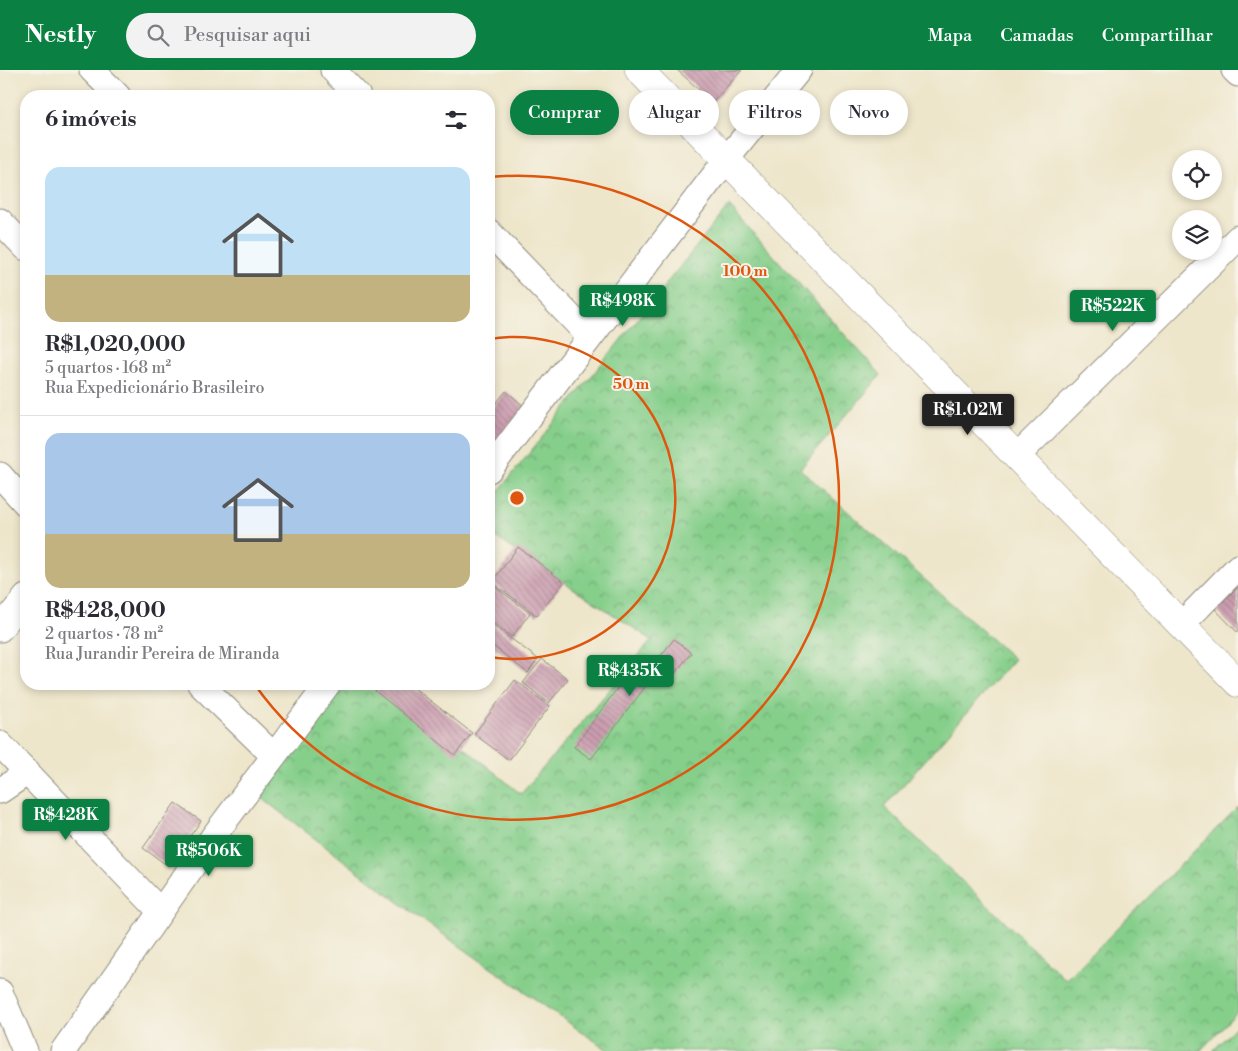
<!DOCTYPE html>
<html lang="pt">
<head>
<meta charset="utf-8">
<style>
  body { margin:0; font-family:"Libre Bodoni",serif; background:#f2f2f3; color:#2b2b33; height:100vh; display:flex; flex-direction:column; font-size:19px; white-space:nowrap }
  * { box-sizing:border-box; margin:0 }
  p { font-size:16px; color:#7c7c81 }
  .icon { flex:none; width:28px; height:28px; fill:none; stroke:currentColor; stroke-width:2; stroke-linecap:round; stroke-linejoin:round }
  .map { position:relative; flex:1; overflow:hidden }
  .sheet { position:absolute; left:20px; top:20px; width:475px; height:600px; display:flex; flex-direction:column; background:#fff; border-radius:20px; box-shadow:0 2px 8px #0003 }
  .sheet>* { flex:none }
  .top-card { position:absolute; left:510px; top:20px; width:475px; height:45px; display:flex; gap:10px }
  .controls { position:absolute; left:1172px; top:80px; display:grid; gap:10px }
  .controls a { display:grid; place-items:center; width:50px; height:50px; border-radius:50%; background:#fff; box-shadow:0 2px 8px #0003; font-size:25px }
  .price { position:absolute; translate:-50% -42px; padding:0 11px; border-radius:5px; background:#0b8043; color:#fff; font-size:16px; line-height:32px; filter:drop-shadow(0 1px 2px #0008) }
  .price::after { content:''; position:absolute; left:50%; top:30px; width:15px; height:11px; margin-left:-8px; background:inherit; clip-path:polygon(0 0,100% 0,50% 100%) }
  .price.active { background:#222; color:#fff }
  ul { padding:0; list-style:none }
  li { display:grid; align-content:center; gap:10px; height:265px; padding:0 25px }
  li+li { border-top:1px solid #e1e1e2 }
  li span { display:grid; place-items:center; height:155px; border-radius:15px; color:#555 }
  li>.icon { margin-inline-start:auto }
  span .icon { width:90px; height:90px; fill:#fffc; stroke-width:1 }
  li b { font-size:21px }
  h2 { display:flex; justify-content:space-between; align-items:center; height:60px; padding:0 25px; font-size:21px }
  .pill { padding:0 18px; border-radius:22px; background:#fff; box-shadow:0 2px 8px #0003; font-size:18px; line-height:45px }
  .pill.active { background:#0b8043; color:#fff }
  header { display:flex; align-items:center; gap:30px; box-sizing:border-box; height:70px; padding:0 25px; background:#0b8043; color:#fff }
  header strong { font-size:24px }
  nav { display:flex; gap:28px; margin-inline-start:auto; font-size:18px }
  .search { width:350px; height:45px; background:#f2f2f3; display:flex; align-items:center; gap:12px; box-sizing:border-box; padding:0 18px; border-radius:28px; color:#7c7c81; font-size:19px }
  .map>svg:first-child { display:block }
  .cemetery { fill:url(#cemetery-stones); stroke:#587d5b }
  .park { fill:url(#park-crowns); stroke:#587d5b }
  .building { fill:url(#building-back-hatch) }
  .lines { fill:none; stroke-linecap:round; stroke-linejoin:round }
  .street-casing { stroke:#8c887b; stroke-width:27 }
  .secondary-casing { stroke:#8c887b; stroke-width:29 }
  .street { stroke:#fff; stroke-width:25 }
  .secondary { stroke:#fff; stroke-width:28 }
  .ring { fill:none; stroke:#df570e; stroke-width:2.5 }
  .centre { fill:#df570e; stroke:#f7f3e8; stroke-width:2.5 }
  .ring-label { font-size:15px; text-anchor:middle; font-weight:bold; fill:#df570e; stroke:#f7f3e8; stroke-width:4; stroke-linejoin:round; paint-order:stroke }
</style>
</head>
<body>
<header>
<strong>Nestly</strong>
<div class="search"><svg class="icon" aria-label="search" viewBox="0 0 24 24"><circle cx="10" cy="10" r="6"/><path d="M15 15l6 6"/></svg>Pesquisar aqui</div>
<nav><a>Mapa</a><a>Camadas</a><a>Compartilhar</a></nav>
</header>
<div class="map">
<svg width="1238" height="981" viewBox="0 0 1238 981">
  <defs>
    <pattern id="cemetery-stones" width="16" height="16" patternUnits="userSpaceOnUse" patternTransform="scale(1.25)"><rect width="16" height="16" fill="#86cf8b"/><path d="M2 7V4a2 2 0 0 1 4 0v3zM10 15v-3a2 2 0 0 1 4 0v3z" fill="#6ea872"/></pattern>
    <pattern id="park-crowns" width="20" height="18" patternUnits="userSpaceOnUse" patternTransform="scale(1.25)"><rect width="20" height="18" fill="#86cf8b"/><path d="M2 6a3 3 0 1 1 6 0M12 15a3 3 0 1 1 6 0" fill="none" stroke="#6ea872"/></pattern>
    <pattern id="building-back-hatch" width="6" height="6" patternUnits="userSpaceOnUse" patternTransform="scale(1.25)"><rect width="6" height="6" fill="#cb9db0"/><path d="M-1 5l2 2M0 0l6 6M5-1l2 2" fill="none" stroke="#a5808f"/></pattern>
  </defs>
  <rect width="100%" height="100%" fill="#f7f3e8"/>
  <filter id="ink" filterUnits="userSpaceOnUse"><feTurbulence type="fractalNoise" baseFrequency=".02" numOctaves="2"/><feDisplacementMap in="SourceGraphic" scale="10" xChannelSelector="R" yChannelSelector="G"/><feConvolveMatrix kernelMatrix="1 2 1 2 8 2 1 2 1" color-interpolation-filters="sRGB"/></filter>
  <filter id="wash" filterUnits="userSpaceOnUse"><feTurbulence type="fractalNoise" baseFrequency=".0096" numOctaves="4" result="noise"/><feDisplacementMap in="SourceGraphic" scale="20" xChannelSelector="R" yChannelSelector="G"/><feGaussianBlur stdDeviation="1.12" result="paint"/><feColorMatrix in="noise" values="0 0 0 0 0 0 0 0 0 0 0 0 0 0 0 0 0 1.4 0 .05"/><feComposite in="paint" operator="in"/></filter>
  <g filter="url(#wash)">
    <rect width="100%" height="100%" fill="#eee6cb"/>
    <path class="cemetery" d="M1238,954V981H1213Z"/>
    <path class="park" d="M729,136L881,305L800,399L1014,589L884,737L1066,910L1238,737V941L1200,981H609L417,846L255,723L338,614H386L521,724L652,570L489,463V433Z"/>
    <g id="blocks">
      <path class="building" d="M677,0H742L713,32Z
        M506,321L525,337L496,371L489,365V342Z
        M518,477L564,512L537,546L492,512Z
        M489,512L530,543L512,567L489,550Z
        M1238,517V563L1215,539Z
        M489,552L538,589L528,603L489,573Z
        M674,569L691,583L666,615L654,605L591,689L574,677L636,593L648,602Z
        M542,589L568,609L549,633L523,613Z
        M515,610L550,636L509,690L474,664Z
        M381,614H409L472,663L455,685L375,621Z
        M175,733L201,751L168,796L143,778Z"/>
    </g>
  </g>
  <g filter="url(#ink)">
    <use href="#blocks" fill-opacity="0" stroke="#8c887b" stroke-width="1"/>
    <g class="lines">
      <g class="street-casing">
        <path id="street" d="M92,0L118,26
          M333,0L358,26
          M1234,0L1238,4
          M0,151L26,178
          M489,162L590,267
          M1017,386L1238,168
          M489,400L726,90L799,0
          M0,405L26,434
          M1181,555L1238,497
          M0,559L26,527
          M200,614L274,686
          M0,674L160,841
          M0,721L28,702
          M0,922L25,981
          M63,981L213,767L328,614"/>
      </g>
      <g class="secondary-casing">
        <path id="secondary" d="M639,0L1238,613"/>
      </g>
      <use href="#street" class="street"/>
      <use href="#secondary" class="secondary"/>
    </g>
  </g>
  <g class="ring">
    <path d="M489 269A161 161 0 1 1 489 587"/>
    <path d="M489 107A322 322 0 1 1 255 615"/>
  </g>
  <circle cx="517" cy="428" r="8" class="centre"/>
  <g class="ring-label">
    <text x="745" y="206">100 m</text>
    <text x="631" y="319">50 m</text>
  </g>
</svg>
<div class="controls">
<a><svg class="icon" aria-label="locate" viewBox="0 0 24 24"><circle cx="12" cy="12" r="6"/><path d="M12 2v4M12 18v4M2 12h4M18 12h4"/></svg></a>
<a><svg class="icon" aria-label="layers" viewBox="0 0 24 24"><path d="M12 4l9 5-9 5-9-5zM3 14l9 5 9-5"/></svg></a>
</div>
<b class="price" style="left:623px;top:257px">R$498K</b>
<b class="price" style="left:1113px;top:262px">R$522K</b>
<b class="price active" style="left:968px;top:366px">R$1.02M</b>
<b class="price" style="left:630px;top:627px">R$435K</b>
<b class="price" style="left:66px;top:771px">R$428K</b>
<b class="price" style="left:209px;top:807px">R$506K</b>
<div class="top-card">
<a class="pill active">Comprar</a>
<a class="pill">Alugar</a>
<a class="pill">Filtros</a>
<a class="pill">Novo</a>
</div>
<section class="sheet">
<h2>6 imóveis<svg class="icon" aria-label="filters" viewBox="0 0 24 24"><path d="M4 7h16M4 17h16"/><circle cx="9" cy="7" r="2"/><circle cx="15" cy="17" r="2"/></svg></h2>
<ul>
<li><span style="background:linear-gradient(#bfe0f5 70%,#c2b280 0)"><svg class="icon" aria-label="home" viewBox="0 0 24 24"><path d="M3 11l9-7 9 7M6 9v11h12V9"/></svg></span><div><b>R$1,020,000</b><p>5 quartos · 168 m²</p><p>Rua Expedicionário Brasileiro</p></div></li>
<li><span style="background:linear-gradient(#a9c7e8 65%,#c2b280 0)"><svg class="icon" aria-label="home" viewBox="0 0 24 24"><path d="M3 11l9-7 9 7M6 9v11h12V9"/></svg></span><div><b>R$428,000</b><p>2 quartos · 78 m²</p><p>Rua Jurandir Pereira de Miranda</p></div></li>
</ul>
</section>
</div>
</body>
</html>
